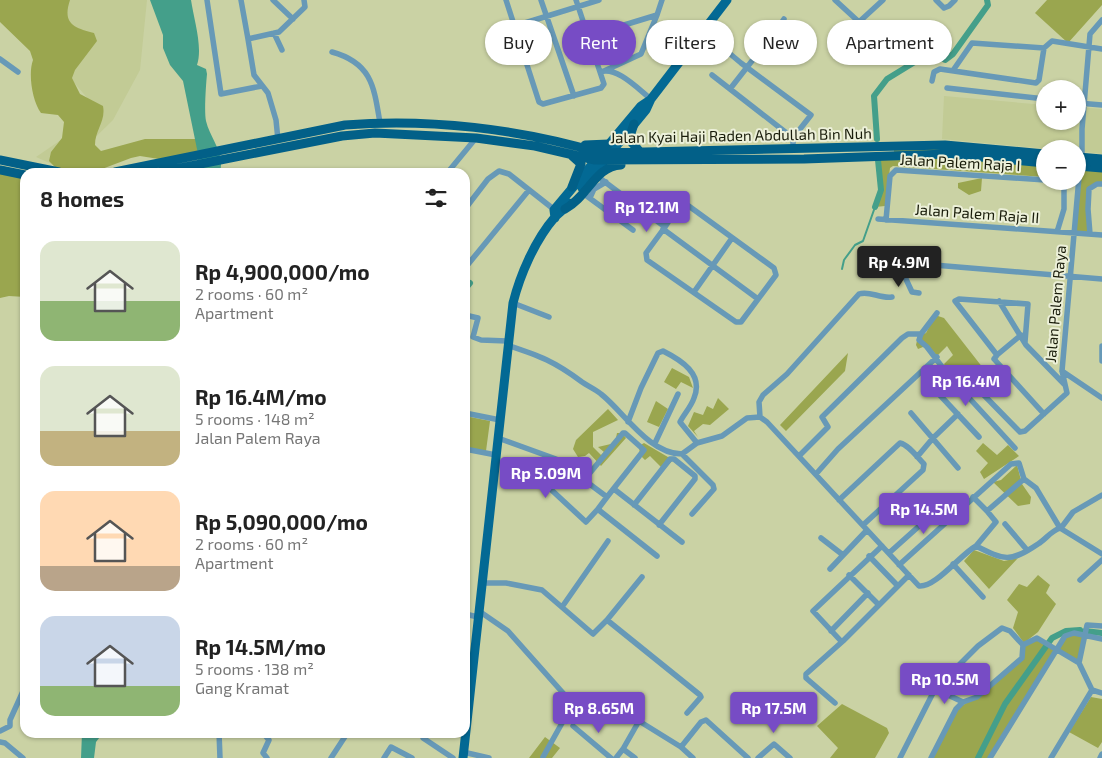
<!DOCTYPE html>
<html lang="en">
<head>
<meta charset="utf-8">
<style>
  body { margin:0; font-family:"Exo 2",sans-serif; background:#f6f6f6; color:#222; height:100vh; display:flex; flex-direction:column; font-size:19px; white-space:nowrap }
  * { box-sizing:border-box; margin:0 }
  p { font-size:16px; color:#767676 }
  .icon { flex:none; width:28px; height:28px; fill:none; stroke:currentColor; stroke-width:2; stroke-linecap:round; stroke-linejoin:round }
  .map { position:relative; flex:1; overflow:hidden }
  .sheet { position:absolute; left:20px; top:168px; width:450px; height:570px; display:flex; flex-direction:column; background:#fff; border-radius:15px; box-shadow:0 1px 4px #0004 }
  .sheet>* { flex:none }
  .top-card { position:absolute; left:485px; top:20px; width:475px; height:45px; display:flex; gap:10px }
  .tools { position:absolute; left:1036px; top:80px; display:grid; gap:10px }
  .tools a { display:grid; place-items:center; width:50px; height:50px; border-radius:50%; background:#fff; box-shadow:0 1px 4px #0004; font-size:25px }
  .price { position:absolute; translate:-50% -42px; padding:0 11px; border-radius:5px; background:#774cc5; color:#fff; font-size:16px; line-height:32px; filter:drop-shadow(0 1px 2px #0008) }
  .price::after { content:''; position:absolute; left:50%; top:30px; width:15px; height:11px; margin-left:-8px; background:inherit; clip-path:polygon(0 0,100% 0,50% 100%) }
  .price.current { background:#222; color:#fff }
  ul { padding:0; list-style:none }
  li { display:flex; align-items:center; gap:15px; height:125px; padding:0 20px }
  li span { display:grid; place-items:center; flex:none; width:140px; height:100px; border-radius:15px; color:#555 }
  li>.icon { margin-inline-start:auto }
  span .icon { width:60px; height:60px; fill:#fffc; stroke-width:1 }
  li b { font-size:21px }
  h2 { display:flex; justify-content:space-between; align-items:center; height:60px; padding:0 20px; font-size:21px }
  .chip { padding:0 18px; border-radius:22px; background:#fff; box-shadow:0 1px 4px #0004; font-size:18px; line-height:45px }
  .chip.current { background:#774cc5; color:#fff }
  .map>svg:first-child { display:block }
  .built { fill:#c2cb95 }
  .green { fill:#9aa64f }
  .water { fill:#449f8a }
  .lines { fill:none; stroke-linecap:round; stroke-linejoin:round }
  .stream { stroke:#449f8a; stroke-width:2 }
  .canal { stroke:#449f8a; stroke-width:6 }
  .minor { stroke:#6799b7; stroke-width:5.5 }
  .primary { stroke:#036994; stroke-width:9 }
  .trunk { stroke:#026088; stroke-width:9 }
  .labels { text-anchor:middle; stroke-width:4; stroke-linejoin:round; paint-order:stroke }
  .street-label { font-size:15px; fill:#191c0a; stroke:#ecf0d9 }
</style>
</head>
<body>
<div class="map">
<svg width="1102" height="758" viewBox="0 0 1102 758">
  <rect width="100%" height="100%" fill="#cad2a4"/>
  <path class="built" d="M23,0H147L140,70L113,120L63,169L36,157L100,113L54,59Z
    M944,96L1045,105V121H1078V107L1102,109V154L1078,151V149H1048L942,139Z"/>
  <path class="green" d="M0,0H70C62,24 74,28 94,33L97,41L75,70L72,78L80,94L103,106C106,121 95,130 95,145L101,151L145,139H196L198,152L159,159L140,156L131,158L94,172H73L56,168L49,161L51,152L62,138L64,122L58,115L41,113C32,101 28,73 33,60L30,51L0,22Z
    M1047,0H1102V5L1068,43L1035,13Z
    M894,145L1045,154V177L893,166L890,168L885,206L875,207L881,190L878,160L894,155Z
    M1078,157L1102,160V183L1089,189L1090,234L1074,233L1079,182L1073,181H1078Z
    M3,166L25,173V297L9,296L0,298V167Z
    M982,178L981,191L969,195L958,188V183Z
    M935,315L944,318L983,368L977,377L963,376L951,378L944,364L953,355L947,346L937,356L928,345L918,349L916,345L918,336L926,333Z
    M848,353L845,371L786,431L780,425Z
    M672,368L689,377L693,388L681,382L676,389L664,382Z
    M718,398L729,409L710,425L703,424L694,431L698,437L688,426L694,412L703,415L707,406L713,409Z
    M656,401L668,409L659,427L647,422Z
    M608,409L618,420L593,432V447L601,455L604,452L598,447L615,443L617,433H622L626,438L601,466L589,453L585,456L578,457L573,449L576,440Z
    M465,416L490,421L486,451L465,448Z
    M644,443L673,460L664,470L650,456L645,460L640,455L639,446Z
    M983,443L997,455L1008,445L1019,456L984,479L980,472L988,463L976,451Z
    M1017,465L1022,484L1031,497L1030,504L1018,506L993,482L1001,480Z
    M974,550L1004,561L1018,558L989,589L964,561Z
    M1038,575L1050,585L1046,593L1056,604L1038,632L1024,643L1013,628L1018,612L1007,600L1019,584L1027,587Z
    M1086,635L1079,663L1055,651L990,758H931L956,709L977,697L1022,658L1023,645L1034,639L1055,650L1065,636Z
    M1091,697L1102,699V742L1098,748L1069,732Z
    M842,704L887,728L889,733L875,758H830L838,748L817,726Z
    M545,737L560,748L552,758H529Z"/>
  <path class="water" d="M150,0H191C194,20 203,47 197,65L206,69L207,74C206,84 204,112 206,121C210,138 225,153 220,172H197L198,154L183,81L170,65L163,48V35Z
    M82,733H103L96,742L94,758H81Z"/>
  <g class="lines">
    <path class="stream" d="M842,269L844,260L855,245L863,241L875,207"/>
    <path class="canal" d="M877,139L874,96L887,79L931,52L945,60L953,54L988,5L987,0
      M875,207L881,190L878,160
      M465,289L470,283
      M1085,631L1102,633
      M978,758L1005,704L1052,638L1066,631L1080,630"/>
    <path class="minor" d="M207,0L221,94L262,86
      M241,0L248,39
      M273,0L293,19
      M506,0L539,102L543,104L601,88L604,84L600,72
      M541,0L574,96
      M576,0L588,36
      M835,0L859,22L883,0
      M936,0L944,8L949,6L955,0
      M780,25L784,19
      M515,26L599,0
      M704,32L741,63L811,115L793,138V150
      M274,33L282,50
      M332,52C372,63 374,87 380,123
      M0,59L18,72
      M954,69L972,43L1044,48L1052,41L1102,49
      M604,71L641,54L657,15
      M712,75L793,138
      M932,81L934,72L940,69L1036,83L1039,80L1044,48
      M947,88L1045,99
      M730,89L780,25L801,44
      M651,99C638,89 617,66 600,72L588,36L657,15L662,0
      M1078,103L1102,105
      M278,140L276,120L268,93L254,75L248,39L279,32L305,7L304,0
      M1082,158V129L1090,34L1102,20
      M448,172L476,138
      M597,176L665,227L678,207L686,204L774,268L776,275L741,322H736L647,260L646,253L665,227
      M584,194L633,230
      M590,198L594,189L606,182
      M465,209L488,179L499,171L509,174L556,211
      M878,219L1102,235
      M886,220L890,176L896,170L1045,180
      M663,229L758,299
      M1057,232L1064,209V184L1060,181
      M1090,234L1088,209L1089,189L1097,184H1102
      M465,268L529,190
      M694,292L732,238
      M919,293L912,292L898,262L1102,279
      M999,301L1026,345L1065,385
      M513,303L549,317
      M937,313L921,334L919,340L927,347L949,376L1015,448
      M465,315L478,318L473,337L481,340L507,341
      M1025,342L1028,304L959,299L955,301L997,355L994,359L1044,414
      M507,345C540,356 554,361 582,382C588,386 595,389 601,394C624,412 649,454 682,454L697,443L722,436L747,418L760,417L767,422L919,586C935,588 960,555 976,546C1004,560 1010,563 1038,544C1046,539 1051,531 1060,528L1102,554
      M1102,346V361
      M997,355L1021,335
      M1062,371L1102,398
      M937,392L979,437
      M965,394L974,385L1020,432L1025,431L1067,393L1062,371L1080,166
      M465,413L500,420
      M911,413L958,468
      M760,417L759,402L763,395L787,374L859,294C869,290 880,299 892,297
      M628,422L641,388L658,353L663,351C681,360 704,374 694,398C691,407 684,414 680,422L697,443
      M498,438L556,459L607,497L598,509L600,511L657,556
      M655,443L678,394
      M465,449L496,455
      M682,454L713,485L714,489L692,514
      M800,455L828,427L822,417L902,338L908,334H921
      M917,457L933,438L958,414
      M560,462L545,478L544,483L586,522L598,509
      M816,474L838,449L937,357
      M1024,479L1036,488L1060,528
      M584,480L623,433H625L644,450L607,497
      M614,489L682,542
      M973,497L987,511
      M839,500L900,443C909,445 917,457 924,464L923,470L863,525
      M634,505L670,459H674L695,476V479L659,525
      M1005,524L1027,550
      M1061,528L1073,512L1102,495
      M821,538L843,555
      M976,546L996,522L987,511L1024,479
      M889,553L946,502
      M869,556L896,584
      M953,564L983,597
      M899,565L1011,464L1019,463L1024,479
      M830,569L867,530
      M849,575L877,603
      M1080,580L1102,560
      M482,583H506L542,590L593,634L607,620L700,695L701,697L687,713
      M562,607L608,541
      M479,611L508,631L571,702V707L543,757
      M465,614L478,617
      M607,620L642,577
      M831,631L868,593
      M840,640L813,611L882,546
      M1023,645L1037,638L1079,663L1092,690L1051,758
      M1079,663L1087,625L1102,626
      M935,689L963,702
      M1092,690L1102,693
      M835,703L806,678V674L843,641L909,575
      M573,726L611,758
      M0,731L10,726V720L24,689
      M219,732L220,758
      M262,732L269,740L263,753L267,758
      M421,732L423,738L453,758
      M0,742L5,743L23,758
      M681,747L701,722L706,720L748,758
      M623,749L635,758
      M463,752L489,758
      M331,758L348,732
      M384,758L391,747L412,758
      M616,758L623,749L639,721L681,747L693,758
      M758,758L774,744L790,758
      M900,758L935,689L978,646L1002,628L1010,631L1023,645
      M931,758L956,709L963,702L977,697L1022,658L1023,645
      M990,758L1065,636L1074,633L1102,639
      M1100,758L1102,754"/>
    <path class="primary" d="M582,188L646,110L651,99L727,0
      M555,218L554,210L641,106L650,100
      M463,758L513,303C520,275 535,240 555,217C560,212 565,209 569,203"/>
    <path class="trunk" d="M634,124L629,139L640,152
      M585,145L609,144
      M571,155L581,164L572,187
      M1078,157L1102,159
      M0,160L59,172
      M1078,166L1102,168
      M0,170L25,175
      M115,172L345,125C429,118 520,129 601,153L945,145L1045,154
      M160,172L342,136L375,133L476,138L535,146L595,160L804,159L948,154L1045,163
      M565,209C588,197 595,166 621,165"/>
  </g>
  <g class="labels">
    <g class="street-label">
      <text transform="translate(741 136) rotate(-1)" y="5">Jalan Kyai Haji Raden Abdullah Bin Nuh</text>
      <text transform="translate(960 163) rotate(3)" y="5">Jalan Palem Raja I</text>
      <text transform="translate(977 214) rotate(4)" y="5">Jalan Palem Raja II</text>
      <text transform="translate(1056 304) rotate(-85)" y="5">Jalan Palem Raya</text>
    </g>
  </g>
</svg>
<div class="tools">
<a>+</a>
<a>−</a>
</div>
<b class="price" style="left:647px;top:233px">Rp 12.1M</b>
<b class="price current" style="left:899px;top:288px">Rp 4.9M</b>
<b class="price" style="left:966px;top:407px">Rp 16.4M</b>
<b class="price" style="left:546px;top:499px">Rp 5.09M</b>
<b class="price" style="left:924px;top:535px">Rp 14.5M</b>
<b class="price" style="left:945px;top:705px">Rp 10.5M</b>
<b class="price" style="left:599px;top:734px">Rp 8.65M</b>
<b class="price" style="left:774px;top:734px">Rp 17.5M</b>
<div class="top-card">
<a class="chip">Buy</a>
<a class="chip current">Rent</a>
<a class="chip">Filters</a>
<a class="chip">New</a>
<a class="chip">Apartment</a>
</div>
<section class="sheet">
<h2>8 homes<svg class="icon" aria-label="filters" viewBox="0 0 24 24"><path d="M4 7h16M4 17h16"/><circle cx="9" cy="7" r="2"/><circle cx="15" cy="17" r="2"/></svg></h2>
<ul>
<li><span style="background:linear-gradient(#dfe7d0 60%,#8fb573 0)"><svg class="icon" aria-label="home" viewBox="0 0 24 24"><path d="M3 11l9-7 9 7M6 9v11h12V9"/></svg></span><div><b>Rp 4,900,000/mo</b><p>2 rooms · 60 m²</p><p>Apartment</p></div></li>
<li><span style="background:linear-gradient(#dfe7d0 65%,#c2b280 0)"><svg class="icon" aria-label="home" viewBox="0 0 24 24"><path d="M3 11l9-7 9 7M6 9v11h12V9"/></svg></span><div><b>Rp 16.4M/mo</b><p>5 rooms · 148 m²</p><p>Jalan Palem Raya</p></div></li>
<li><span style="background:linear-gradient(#ffd9b3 75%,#b9a48a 0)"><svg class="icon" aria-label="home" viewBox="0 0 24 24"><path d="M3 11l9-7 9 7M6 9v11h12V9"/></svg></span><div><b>Rp 5,090,000/mo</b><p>2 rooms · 60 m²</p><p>Apartment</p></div></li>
<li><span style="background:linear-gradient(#c9d6e8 70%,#8fb573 0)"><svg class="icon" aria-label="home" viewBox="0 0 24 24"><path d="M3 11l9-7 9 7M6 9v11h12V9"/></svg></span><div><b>Rp 14.5M/mo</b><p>5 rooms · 138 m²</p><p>Gang Kramat</p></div></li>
</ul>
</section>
</div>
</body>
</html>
